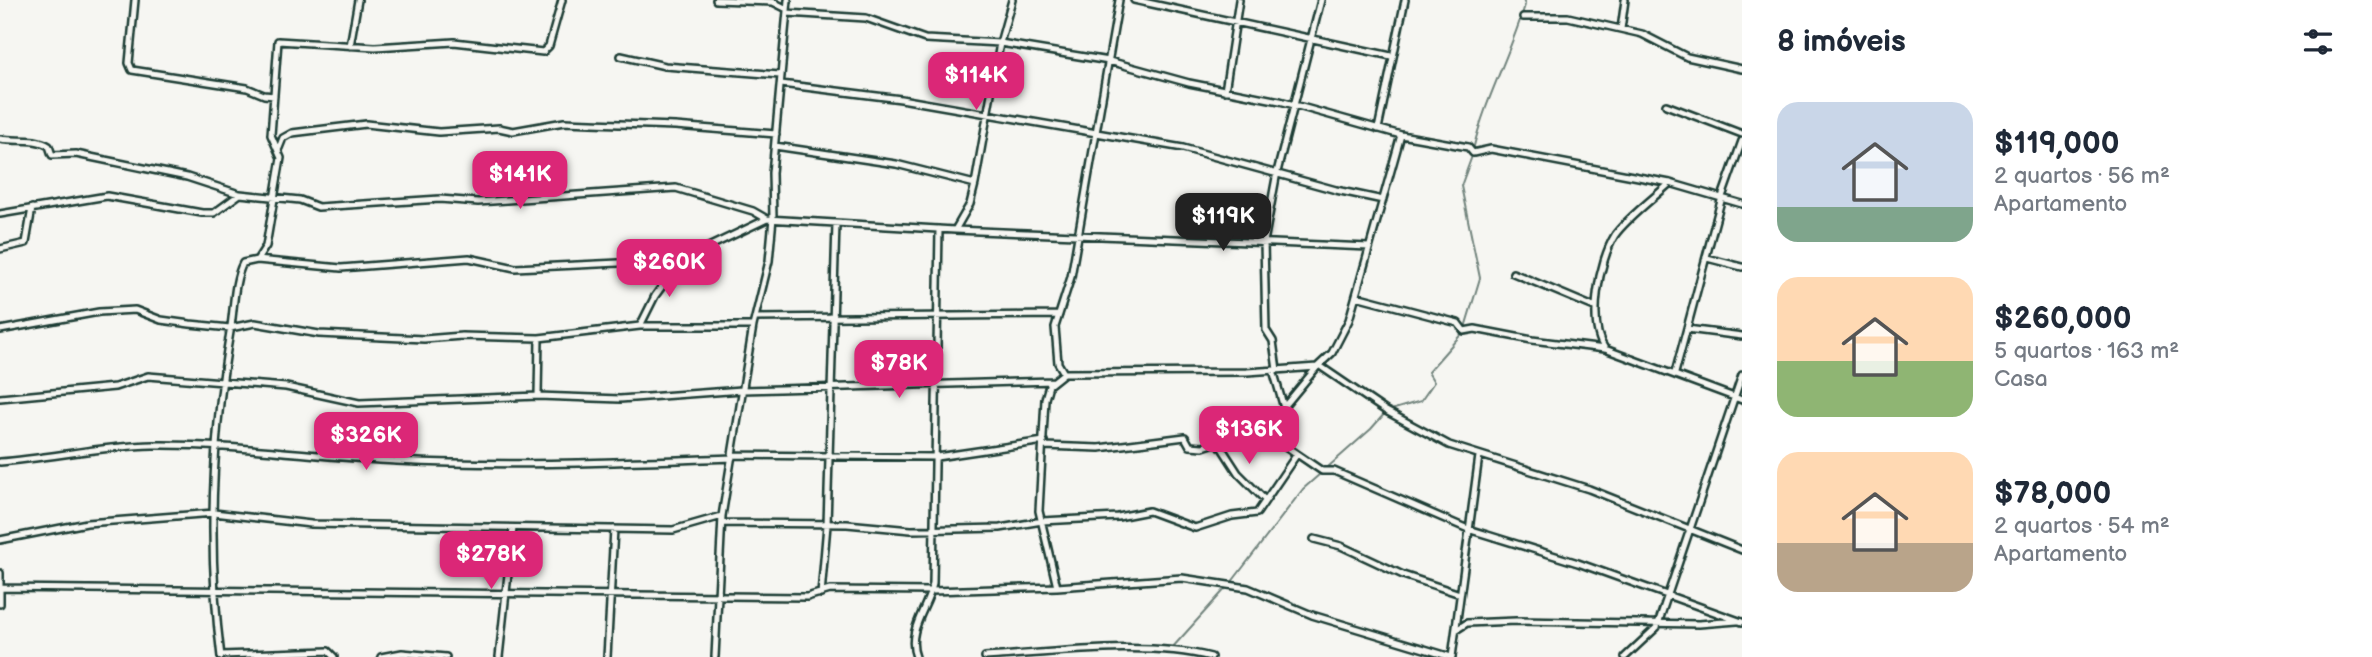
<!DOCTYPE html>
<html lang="pt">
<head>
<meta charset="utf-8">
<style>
  body { margin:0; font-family:"Balsamiq Sans",sans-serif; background:#f2f2f3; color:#1f2937; height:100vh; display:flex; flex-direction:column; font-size:26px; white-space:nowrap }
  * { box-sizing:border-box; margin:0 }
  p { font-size:23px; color:#747a83 }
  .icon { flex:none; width:38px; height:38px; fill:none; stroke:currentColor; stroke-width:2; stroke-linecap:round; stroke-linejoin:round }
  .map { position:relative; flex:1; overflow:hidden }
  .drawer { display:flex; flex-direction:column; background:#fff; width:630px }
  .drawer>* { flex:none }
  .price { position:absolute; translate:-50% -60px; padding:0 16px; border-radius:14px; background:#db2777; color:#fff; font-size:23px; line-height:46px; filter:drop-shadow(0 2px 4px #0008) }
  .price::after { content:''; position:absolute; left:50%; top:42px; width:21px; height:16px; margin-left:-10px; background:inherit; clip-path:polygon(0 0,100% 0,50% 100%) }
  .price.active { background:#222; color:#fff }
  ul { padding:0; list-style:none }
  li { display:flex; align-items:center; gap:21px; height:175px; padding:0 35px }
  li span { display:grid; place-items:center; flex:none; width:196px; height:140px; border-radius:21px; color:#555 }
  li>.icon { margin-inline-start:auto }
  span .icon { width:84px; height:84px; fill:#fffc; stroke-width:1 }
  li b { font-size:30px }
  h2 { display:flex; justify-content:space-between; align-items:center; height:84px; padding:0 35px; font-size:30px }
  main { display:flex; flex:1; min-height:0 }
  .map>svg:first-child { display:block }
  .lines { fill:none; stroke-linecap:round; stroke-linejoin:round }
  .stream { stroke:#72847d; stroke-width:2 }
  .minor-casing { stroke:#1f3d34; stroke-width:10 }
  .minor { stroke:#f6f6f2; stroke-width:5 }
</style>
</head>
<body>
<main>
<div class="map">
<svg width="1742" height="657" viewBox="0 0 1742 657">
  <rect width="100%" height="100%" fill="#f6f6f2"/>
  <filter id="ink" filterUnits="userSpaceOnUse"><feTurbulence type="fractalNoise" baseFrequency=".0143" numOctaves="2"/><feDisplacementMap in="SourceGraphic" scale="14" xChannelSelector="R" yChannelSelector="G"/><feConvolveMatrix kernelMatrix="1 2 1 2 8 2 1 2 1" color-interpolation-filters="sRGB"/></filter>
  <g filter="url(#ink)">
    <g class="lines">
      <path class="stream" d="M1473,150C1485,99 1510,55 1525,5L1523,0
        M1391,410L1421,401L1434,382L1428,372L1464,331L1480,278L1461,186L1472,156
        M1231,583L1303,489L1371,429L1386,412
        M1172,648L1227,587"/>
      <g class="minor-casing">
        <path id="minor" d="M135,0L129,63L132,70L247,88L264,95L274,96
          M716,0L773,2L787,9
          M1134,0L1391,56
          M787,13L866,18L925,39L1000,43L1109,61L1189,83L1280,101L1401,135L1468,147L1473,153L1491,149L1670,183L1742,204
          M1523,17H1568L1642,34L1687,57L1742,69
          M1621,29L1625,0
          M350,46L358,0
          M621,56L665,66L780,75
          M781,84L901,99L1183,148L1336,190L1383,200
          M1225,91L1239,0
          M1666,105L1742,134
          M1378,129L1405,0
          M0,139C16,142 35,137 49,146L52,155L76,154L187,177L239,194
          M775,146L896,164L975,184
          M279,148L283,138L292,133L366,124L439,132L499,128L513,131L564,122L675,126L776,134
          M0,214L107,196L202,213H214L240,194L300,200L318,207L440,199L478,202L676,188L753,211L767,219
          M955,230L970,204L975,184L1000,43L1012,0
          M0,249L26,243L32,208
          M1707,258L1742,267
          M257,260L266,246L281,158L271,135L278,41L375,47L454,42L543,52L549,46L562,0
          M1513,273L1594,307
          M1356,296L1458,323L1464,331L1475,329L1532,340L1605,349L1742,400
          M757,318L1059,315
          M640,326L655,296L681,260L767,219L955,230L1369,247
          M1687,329L1742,336
          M0,330L99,312L135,310L161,320L190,324L230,328L255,323L319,334L424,339L462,336L539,338L640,326H753
          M1605,349C1587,324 1599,261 1615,235C1627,218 1654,198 1670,183
          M1320,366L1386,411L1449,445L1589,489L1742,550
          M1273,370L1284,408
          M1277,370L1273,341L1266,330L1264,242L1277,172L1321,0
          M1064,373L1058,363L1055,327L1071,277L1119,0
          M1675,373L1722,197L1742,141
          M538,396L539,338
          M0,398L115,387L148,376L286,387L359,403L538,396L620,399L742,390L1054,381
          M1274,419L1278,441L1322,471H1334L1468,529L1578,563L1742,622
          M1218,442L1238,473L1265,500
          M1044,446L1099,448L1185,437L1190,446L1203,447L1246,433L1274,419L1317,367L1332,353L1349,320L1401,135
          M732,455L937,457L1044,441
          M0,462C51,458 102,446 153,445C235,444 316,457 397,461C509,467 620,462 732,458
          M722,523L847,524L911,530L1000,528L1042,521L1118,517L1149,511L1195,528L1232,516L1257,513L1297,454
          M1314,539L1341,546L1403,575L1460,594
          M0,540L87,523L214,513L311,524L673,530L722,516
          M0,573V604
          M1057,587L1039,511L1045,399L1049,385L1064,373L1247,372L1317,367
          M0,588L807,597L830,590L932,591L1057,587L1182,578L1248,588L1312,615L1451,657
          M821,594L827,525L836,224
          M1456,630L1467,623L1516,621L1699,624L1737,621
          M221,655L328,651L334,657
          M221,657C207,547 212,435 231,326C234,307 234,280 243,263L257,260L341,268L469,258L515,268L681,260
          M381,657L402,653L446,657
          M499,657L513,528
          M607,657L614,529
          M715,657L722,516L753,326L769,261L773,218L772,173L788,0
          M916,657C906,631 927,609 933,584L939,229
          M985,657C1052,653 1146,640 1211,657
          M1452,657L1479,456
          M1625,657L1657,627L1742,375"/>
      </g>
      <use href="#minor" class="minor"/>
    </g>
  </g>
</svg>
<b class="price" style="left:976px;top:112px">$114K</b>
<b class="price" style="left:520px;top:211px">$141K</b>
<b class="price active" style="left:1223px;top:253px">$119K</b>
<b class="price" style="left:669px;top:299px">$260K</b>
<b class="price" style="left:899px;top:400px">$78K</b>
<b class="price" style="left:1249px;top:466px">$136K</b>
<b class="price" style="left:366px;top:472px">$326K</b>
<b class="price" style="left:491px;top:591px">$278K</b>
</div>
<section class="drawer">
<h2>8 imóveis<svg class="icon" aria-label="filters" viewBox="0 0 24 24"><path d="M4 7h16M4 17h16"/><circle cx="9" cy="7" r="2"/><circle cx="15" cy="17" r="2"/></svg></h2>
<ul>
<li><span style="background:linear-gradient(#c9d6e8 75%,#7fa58c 0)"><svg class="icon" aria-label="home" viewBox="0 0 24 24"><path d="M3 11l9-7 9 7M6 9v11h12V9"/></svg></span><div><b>$119,000</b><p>2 quartos · 56 m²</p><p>Apartamento</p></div></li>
<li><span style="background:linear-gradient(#ffd9b3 60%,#8fb573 0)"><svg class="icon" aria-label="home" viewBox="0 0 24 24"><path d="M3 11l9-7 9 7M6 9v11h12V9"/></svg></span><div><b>$260,000</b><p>5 quartos · 163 m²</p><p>Casa</p></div></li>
<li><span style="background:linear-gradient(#ffd9b3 65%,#b9a48a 0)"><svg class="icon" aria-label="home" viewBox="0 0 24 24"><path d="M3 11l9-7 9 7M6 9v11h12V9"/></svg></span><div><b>$78,000</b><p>2 quartos · 54 m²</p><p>Apartamento</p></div></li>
</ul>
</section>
</main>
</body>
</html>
